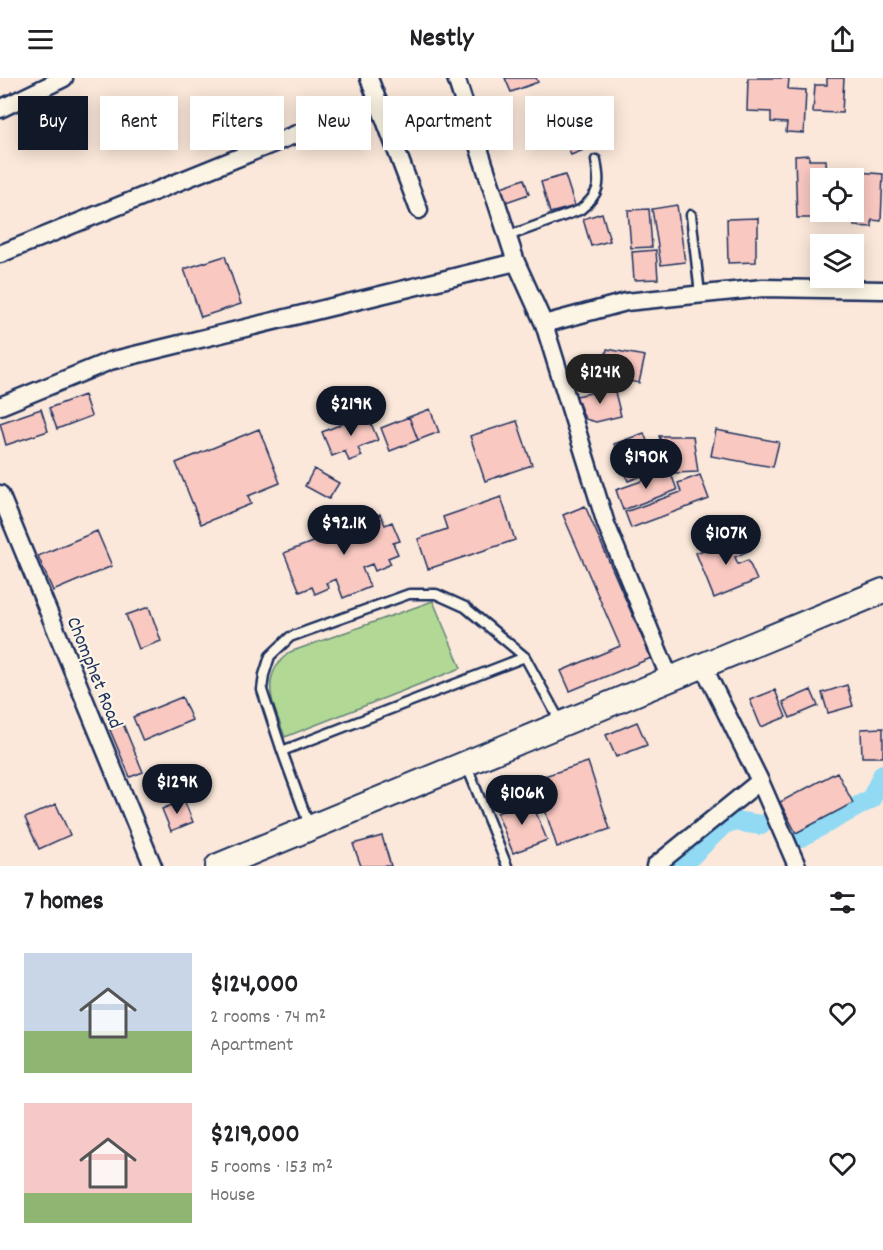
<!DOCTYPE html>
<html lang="en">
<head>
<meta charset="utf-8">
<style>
  body { margin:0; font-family:Dekko,sans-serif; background:#f6f6f6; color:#202124; height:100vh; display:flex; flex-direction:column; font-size:22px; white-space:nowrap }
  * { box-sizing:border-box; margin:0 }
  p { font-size:20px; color:#757577 }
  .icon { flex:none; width:33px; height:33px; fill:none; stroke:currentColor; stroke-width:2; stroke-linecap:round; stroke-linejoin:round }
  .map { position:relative; height:788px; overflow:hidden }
  .panel { display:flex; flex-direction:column; background:#fff; flex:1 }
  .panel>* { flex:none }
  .guide { position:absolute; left:18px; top:18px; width:848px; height:54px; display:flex; gap:12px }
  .fabs { position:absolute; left:810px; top:90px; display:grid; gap:12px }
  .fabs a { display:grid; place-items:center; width:54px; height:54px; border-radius:0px; background:#fff; box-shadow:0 3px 15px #0003; font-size:30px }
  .price { position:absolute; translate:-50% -51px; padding:0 14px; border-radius:21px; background:#111827; color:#fff; font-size:20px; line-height:39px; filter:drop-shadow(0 2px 3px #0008) }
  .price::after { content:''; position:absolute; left:50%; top:36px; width:18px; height:14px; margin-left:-9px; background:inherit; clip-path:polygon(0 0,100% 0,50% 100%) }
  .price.on { background:#222; color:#fff }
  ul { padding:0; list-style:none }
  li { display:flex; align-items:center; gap:18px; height:150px; padding:0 24px }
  li span { display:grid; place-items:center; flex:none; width:168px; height:120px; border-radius:0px; color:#555 }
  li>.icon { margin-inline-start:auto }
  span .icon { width:72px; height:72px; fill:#fffc; stroke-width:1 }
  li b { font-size:26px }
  h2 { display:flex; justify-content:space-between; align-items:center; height:72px; padding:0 24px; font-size:26px }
  .pill { padding:0 21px; border-radius:0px; background:#fff; box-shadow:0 3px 15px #0003; font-size:21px; line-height:54px }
  .pill.on { background:#111827; color:#fff }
  header { display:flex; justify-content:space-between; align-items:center; height:78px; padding:0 24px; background:#fff; font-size:27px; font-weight:800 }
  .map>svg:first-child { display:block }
  .green { fill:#b1d995; stroke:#66847a; stroke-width:1.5 }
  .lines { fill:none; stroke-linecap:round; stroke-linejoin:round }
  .canal { stroke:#92daf3; stroke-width:20 }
  .building { fill:#f9c8c1; stroke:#1b2f5e; stroke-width:1.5 }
  .lane-casing { stroke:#1b2f5e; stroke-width:13 }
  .street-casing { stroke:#1b2f5e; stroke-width:21 }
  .secondary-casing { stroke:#1b2f5e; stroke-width:28 }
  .lane { stroke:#fcf5e5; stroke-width:8 }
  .street { stroke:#fcf5e5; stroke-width:16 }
  .secondary { stroke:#fcf5e5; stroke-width:24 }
  .labels { text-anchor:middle; stroke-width:4.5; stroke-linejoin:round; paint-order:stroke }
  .street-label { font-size:20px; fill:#1b2f5e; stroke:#fcf5e5 }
</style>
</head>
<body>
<header><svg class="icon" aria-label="menu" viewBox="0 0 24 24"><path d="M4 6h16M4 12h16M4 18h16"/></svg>Nestly<svg class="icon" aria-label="share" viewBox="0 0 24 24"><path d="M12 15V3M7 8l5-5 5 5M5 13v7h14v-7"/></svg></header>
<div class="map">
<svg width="883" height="788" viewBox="0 0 883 788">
  <rect width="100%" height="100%" fill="#fbe8da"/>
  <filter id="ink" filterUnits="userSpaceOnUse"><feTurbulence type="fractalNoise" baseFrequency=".0167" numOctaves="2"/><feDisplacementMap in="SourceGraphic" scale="12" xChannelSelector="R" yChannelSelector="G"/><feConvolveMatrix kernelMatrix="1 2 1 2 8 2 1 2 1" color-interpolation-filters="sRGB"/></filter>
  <g filter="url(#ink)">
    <path class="green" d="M433,523L461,590L285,659C274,628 257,599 290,574Z"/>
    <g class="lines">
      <path class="canal" d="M801,759L871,721L883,696
        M681,788L724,746L734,743L761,747"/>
    </g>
    <path class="building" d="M505,0H536L538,4L511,14Z
      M748,0H789L788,11L806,12L804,55L786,54L787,45L771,44V34L747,33Z
      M827,0H844L842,35L813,34L815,7H827Z
      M574,38L586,71L571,77L559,43Z
      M809,77V82H826L827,100H820V134H823V140H797L795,78Z
      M858,94L883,96L881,143L872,142V149L854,148L855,142L845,141L846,134H854V105L858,106Z
      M565,97L575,128L550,135L541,104Z
      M524,101L529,116L506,124L501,109Z
      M677,127L685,184L661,187L652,131Z
      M649,131L652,169L631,170L628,132Z
      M602,135L610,163L591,168L583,141Z
      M758,140V158H756V184L728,185L727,141Z
      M656,172L658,201L634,202L632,174Z
      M225,178L241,226L201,239L184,191Z
      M607,271L645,278L639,305L601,298Z
      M614,310L621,338L596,344L585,341L576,318Z
      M84,317L91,338L57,351L49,330Z
      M41,331L48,353L6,367L0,345Z
      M430,331L439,354L418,362L409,339Z
      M367,336L378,362L358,370L362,378L349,383L345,373L332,378L322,354Z
      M409,339L418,362L390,373L381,350Z
      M517,343L532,387L485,403L470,358Z
      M259,351L280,405L248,418L251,426L201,446L176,385Z
      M716,352L779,364L773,389L711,378Z
      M644,355L658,392L628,403L614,366Z
      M659,358H693L698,394L674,395Z
      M314,391L339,405L329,421L305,408Z
      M670,393L677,412L623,432L616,412Z
      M700,397L709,421L631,450L625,434L681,414L678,405Z
      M501,419L515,462L428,491L418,461L447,451L443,439Z
      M585,428L651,580L570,613L561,593L620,568L563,437Z
      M380,436L385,447L392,444L400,463L393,465L398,476L388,480L391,486L375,493L372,486L362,490L370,509L343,520L336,501L326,505L329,510L315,516L312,509L300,514L284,475L320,461L317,454L345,442L348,449Z
      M97,453L112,488L53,513L38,478Z
      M743,456L750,472L735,479L738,486L748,482L757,502L714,520L696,475Z
      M149,529L161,563L139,571L126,537Z
      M847,607L853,628L828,635L822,615Z
      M775,612L786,639L761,649L750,622Z
      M811,612L818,628L790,640L783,624Z
      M182,619L192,642L143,663L133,639Z
      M637,644L647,667L616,679L606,657Z
      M123,646L143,694L130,699L110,652Z
      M883,650V679H862L861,651Z
      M588,684L610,751L557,769L535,701Z
      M837,694L853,725L796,755L780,724Z
      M184,722L193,744L171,753L162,731Z
      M531,722L547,762L513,775L497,735Z
      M56,726L70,757L39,771L25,740Z
      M382,758L391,788H361L353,766Z"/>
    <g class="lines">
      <g class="lane-casing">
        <path id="lane" d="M691,137L700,216
          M508,158L580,132C601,115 600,107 596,82
          M282,673L525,579
          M466,686L507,788
          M309,747L282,673L262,612L264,597L270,578L290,559L409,516H436L465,529L525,579L561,645"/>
      </g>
      <g class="street-casing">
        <path id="street" d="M369,0L419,132
          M456,0L516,184L544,246L606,446L670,601
          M0,31L64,0
          M0,176L378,23
          M544,246L626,224L763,210L883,212
          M0,328L110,283L516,184
          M0,416L153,788
          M703,588L760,703L797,788
          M655,788L760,703"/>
      </g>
      <g class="secondary-casing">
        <path id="secondary" d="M218,788L883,513"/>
      </g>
      <use href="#lane" class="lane"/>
      <use href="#street" class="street"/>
      <use href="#secondary" class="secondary"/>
    </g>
  </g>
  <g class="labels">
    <g class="street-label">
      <text transform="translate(96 594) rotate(68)" y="7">Chomphet Road</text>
    </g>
  </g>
</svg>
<div class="fabs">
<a><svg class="icon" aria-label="locate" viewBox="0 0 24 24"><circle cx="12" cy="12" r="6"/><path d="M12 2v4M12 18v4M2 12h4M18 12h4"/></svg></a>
<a><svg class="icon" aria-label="layers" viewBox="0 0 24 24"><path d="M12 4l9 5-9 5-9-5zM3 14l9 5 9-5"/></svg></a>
</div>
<b class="price on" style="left:600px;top:327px">$124K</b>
<b class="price" style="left:351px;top:359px">$219K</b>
<b class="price" style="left:646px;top:412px">$190K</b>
<b class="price" style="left:344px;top:478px">$92.1K</b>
<b class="price" style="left:726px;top:488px">$107K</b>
<b class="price" style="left:177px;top:737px">$129K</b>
<b class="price" style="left:522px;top:748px">$106K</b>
<div class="guide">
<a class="pill on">Buy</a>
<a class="pill">Rent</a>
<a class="pill">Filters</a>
<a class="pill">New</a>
<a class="pill">Apartment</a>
<a class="pill">House</a>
</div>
</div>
<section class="panel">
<h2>7 homes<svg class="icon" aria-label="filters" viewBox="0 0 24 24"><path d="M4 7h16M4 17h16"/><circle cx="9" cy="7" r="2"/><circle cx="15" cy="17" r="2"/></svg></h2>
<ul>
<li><span style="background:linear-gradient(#c9d6e8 65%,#8fb573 0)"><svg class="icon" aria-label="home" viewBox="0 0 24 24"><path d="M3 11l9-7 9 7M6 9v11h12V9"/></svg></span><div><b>$124,000</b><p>2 rooms · 74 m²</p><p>Apartment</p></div><svg class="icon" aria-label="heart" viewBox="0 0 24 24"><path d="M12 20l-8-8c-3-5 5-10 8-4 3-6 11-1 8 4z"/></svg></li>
<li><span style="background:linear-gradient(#f6c9c9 75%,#8fb573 0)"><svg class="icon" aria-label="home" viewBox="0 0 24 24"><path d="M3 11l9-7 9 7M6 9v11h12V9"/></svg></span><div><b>$219,000</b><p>5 rooms · 153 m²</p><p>House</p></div><svg class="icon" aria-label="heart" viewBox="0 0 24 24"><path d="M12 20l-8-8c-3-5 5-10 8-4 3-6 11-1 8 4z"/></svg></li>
</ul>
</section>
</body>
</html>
